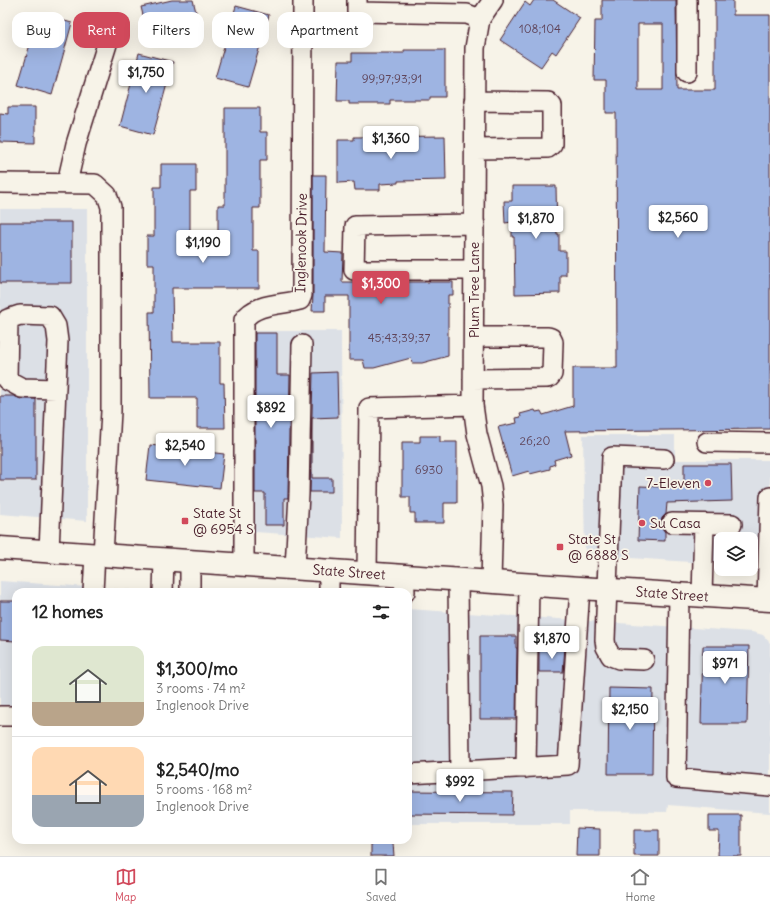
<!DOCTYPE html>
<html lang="en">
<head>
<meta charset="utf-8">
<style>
  body { margin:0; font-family:Delius,sans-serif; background:#f2f2f2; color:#222; height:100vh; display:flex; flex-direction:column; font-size:15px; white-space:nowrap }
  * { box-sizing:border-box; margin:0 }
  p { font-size:13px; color:#767676 }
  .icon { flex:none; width:22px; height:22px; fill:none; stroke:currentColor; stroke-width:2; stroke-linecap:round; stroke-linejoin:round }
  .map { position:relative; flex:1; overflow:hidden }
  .drawer { position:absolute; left:12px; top:588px; width:400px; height:256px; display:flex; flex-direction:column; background:#fff; border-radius:12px; box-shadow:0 4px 16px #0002 }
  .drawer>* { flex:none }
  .guide { position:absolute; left:12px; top:12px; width:400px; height:36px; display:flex; gap:8px }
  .controls { position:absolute; left:714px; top:532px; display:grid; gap:8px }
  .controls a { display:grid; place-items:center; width:44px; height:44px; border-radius:8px; background:#fff; box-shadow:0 4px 16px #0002; font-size:20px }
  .price { position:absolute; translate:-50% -34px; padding:0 9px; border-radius:4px; background:#fff; color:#222; font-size:13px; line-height:26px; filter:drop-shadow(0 1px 2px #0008) }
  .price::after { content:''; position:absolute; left:50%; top:24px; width:12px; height:9px; margin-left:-6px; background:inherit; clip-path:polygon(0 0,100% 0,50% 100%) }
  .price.on { background:#d1495b; color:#fff }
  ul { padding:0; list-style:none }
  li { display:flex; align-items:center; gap:12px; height:100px; padding:0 20px }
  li+li { border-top:1px solid #e0e0e0 }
  li span { display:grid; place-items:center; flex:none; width:112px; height:80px; border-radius:12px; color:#555 }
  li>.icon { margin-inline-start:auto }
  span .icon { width:48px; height:48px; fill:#fffc; stroke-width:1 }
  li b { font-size:17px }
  h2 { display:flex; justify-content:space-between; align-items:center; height:48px; padding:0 20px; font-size:17px }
  .pill { padding:0 14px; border-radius:12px; background:#fff; box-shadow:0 4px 16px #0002; font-size:14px; line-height:36px }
  .pill.on { background:#d1495b; color:#fff }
  .dock { display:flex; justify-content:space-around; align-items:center; height:56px; border-top:1px solid #e0e0e0; background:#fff; font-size:11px; color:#767676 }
  .dock a { display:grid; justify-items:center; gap:2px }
  .dock .on { color:#d1495b }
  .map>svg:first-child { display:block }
  .built { fill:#dce0e6 }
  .building { fill:#9eb4e2; stroke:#4a1f2b; fill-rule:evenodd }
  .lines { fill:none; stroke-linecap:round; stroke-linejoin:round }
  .minor-casing { stroke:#4a1f2b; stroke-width:22 }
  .major-casing { stroke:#4a1f2b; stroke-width:25 }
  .minor { stroke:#f7f3e8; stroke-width:19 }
  .major { stroke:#f7f3e8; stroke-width:22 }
  .poi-dot { fill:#d1495b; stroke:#f7f3e8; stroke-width:1.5 }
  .labels { text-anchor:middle; stroke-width:3.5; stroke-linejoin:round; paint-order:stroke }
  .number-label { font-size:12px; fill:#5f4459 }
  .street-label { font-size:14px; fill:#4a1f2b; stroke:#f7f3e8 }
  .poi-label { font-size:14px; fill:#4a1f2b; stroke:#f7f3e8; text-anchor:start }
</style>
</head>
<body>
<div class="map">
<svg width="770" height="856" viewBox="0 0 770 856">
  <rect width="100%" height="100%" fill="#f7f3e8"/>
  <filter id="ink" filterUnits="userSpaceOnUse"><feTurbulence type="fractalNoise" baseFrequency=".025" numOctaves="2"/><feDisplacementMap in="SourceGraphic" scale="8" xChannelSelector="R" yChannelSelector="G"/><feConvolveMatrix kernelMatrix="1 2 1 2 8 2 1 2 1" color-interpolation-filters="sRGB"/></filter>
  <g filter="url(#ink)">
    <path class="built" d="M0,209H87V521L0,514Z
      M255,331H341L342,538L255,532Z
      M583,435H675V460H770V567L751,566V539H721V564L585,555Z
      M0,581L163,592H16V722H0Z
      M408,609L752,632L763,635L770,643V813L668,805L667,812L570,811V824H408Z"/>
    <path class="building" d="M172,0H193L201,32L150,44L141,7Z
      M534,0H553L580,18L556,54L552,51L541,67L500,40L525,2L530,6Z
      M602,0H676L677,90H715V0H733V15H770V429L565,431L571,455L554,460L555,464L550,466V469L530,474L529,471L512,476L498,427L517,423L516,418L521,417L520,414L535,410L536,412L541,411L543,415L573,406V368H617L616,113H606V80H594L595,21H602ZM638,24H663V90H638Z
      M236,6L269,15L248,87L215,78Z
      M39,14L72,23L52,95L18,85Z
      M404,50H445V97H430V100H390V104H349V101H337L338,61H352V53H404Z
      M139,53L173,62L153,135L120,126Z
      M8,107H35V143L0,142V113L8,114Z
      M225,108H260V132H267V160H260V208H253V251H259V288H172L173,342H220V383H224L225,428H197V398H150L149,312H154V264H147V236H154V187H161V164H196V191H190V251H218V205H225Z
      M445,136L446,180L398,181V183L380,184V190H355L354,182L338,183V140H354V137Z
      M313,175H326L325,252L343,253L342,282H453V295H448V356L422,363H412L411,358L374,368H365L363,360H349V296H325V311H312L313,295Z
      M512,186H556L557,234H559V251H566V275H560V293L515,294L514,237H512V222L505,223L504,201H512Z
      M0,222H72V283H0Z
      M255,333H277V375H290L288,494V498H284V525H265V493H255Z
      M337,372L338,417L312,418V478H332V492H310L313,373Z
      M0,396H14L21,399H36V480H0Z
      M420,436H440V442H457V503H444V523H415V513H410V497H402V442H420Z
      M150,445L224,454L220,488L146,480Z
      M684,464H731L732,501L667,503L666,514L662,518L661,522L662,528L665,532V541L638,540L640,486L684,488Z
      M0,601H16V641L0,640Z
      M480,636H516V648H517L516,719H480Z
      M703,646H749L747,724H701Z
      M565,647L563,672H539V648Z
      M609,688L653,689L652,774H608Z
      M408,791L513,792L512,815L408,814Z
      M709,815H741V856H718L719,831H709Z
      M577,828L600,829V856H576Z
      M634,830H659V856H634Z
      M393,843L394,856H371V844Z"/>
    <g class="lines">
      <g class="minor-casing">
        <path id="minor" d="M357,0V12L467,14L480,19
          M687,0V72
          M474,101L548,102L552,106V144L548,148L475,149
          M0,183L95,184L107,195L111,207V411L103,555
          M67,183L76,144L108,41
          M474,270H354L355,226L475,224
          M473,379L547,378L550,377L552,374L553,342L551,338L548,337H474
          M707,442L770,443
          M672,523L732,524
          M49,551L58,341L56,326L50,316L20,315L8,319L7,380L22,388L56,389
          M244,565V320C255,303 283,305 300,300L302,295L303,0
          M295,568L299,494L302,345
          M329,571V592
          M367,573L369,408L473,405
          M404,576L405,592
          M458,579L460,772
          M491,582L493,505L491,486L477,434L473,405L475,48L480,19L493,0
          M93,592L95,554
          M163,592L164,559
          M190,592V561
          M679,595L676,778L770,786
          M702,596L704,524
          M767,600L770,497
          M644,660L619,659L611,656L606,647L605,640L612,457L664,459
          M0,716H16
          M526,768L529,584
          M408,774L568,765L580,588"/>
      </g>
      <g class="major-casing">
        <path id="major" d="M0,548L580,588L770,600"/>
      </g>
      <use href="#minor" class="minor"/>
      <use href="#major" class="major"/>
    </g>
  </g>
  <g class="poi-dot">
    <circle cx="708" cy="483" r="4"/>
    <rect x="181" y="517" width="8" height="8" rx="2"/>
    <circle cx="642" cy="523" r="4"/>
    <rect x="556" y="543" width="8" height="8" rx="2"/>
  </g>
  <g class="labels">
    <g class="number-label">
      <text x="540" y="33">108;104</text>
      <text x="392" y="83">99;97;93;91</text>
      <text x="399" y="342">45;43;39;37</text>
      <text x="535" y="445">26;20</text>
      <text x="429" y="474">6930</text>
    </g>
    <g class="street-label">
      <text transform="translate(301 243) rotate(-89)" y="5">Inglenook Drive</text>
      <text transform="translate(474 290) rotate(-90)" y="5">Plum Tree Lane</text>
      <text transform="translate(349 572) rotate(4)" y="5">State Street</text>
      <text transform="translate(672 594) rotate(4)" y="5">State Street</text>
    </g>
    <g class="poi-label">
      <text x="700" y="488" text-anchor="end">7-Eleven</text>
      <text x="193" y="518">State St<tspan x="193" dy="16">@ 6954 S</tspan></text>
      <text x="650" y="528">Su Casa</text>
      <text x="568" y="544">State St<tspan x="568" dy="16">@ 6888 S</tspan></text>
    </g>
  </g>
</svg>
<div class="controls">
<a><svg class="icon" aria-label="layers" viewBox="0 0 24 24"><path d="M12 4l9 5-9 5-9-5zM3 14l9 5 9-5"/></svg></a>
</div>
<b class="price" style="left:146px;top:94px">$1,750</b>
<b class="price" style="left:391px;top:160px">$1,360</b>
<b class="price" style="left:678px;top:239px">$2,560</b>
<b class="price" style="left:536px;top:240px">$1,870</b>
<b class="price" style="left:203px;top:264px">$1,190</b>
<b class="price on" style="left:381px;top:305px">$1,300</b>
<b class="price" style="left:271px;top:429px">$892</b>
<b class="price" style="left:185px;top:467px">$2,540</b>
<b class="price" style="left:552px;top:660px">$1,870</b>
<b class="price" style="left:725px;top:685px">$971</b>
<b class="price" style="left:630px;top:731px">$2,150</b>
<b class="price" style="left:460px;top:803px">$992</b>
<div class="guide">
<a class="pill">Buy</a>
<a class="pill on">Rent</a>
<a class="pill">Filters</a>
<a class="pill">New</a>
<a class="pill">Apartment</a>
</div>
<section class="drawer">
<h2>12 homes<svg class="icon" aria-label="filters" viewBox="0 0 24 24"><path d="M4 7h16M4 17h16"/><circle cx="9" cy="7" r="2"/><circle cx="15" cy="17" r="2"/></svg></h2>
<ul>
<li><span style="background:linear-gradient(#dfe7d0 70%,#b9a48a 0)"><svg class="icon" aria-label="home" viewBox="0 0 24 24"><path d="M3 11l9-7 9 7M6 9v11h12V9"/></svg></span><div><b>$1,300/mo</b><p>3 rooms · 74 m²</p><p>Inglenook Drive</p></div></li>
<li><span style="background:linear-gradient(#ffd9b3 60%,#9aa5b1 0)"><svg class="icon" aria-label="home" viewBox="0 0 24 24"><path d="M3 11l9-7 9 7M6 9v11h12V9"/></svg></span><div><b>$2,540/mo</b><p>5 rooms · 168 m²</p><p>Inglenook Drive</p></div></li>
</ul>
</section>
</div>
<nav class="dock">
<a class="on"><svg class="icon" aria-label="map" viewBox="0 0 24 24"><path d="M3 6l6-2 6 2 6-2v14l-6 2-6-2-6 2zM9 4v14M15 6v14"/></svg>Map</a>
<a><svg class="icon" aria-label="saved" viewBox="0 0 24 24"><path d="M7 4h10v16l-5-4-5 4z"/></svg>Saved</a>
<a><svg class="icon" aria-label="home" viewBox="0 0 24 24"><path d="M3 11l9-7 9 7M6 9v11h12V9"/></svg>Home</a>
</nav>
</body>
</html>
